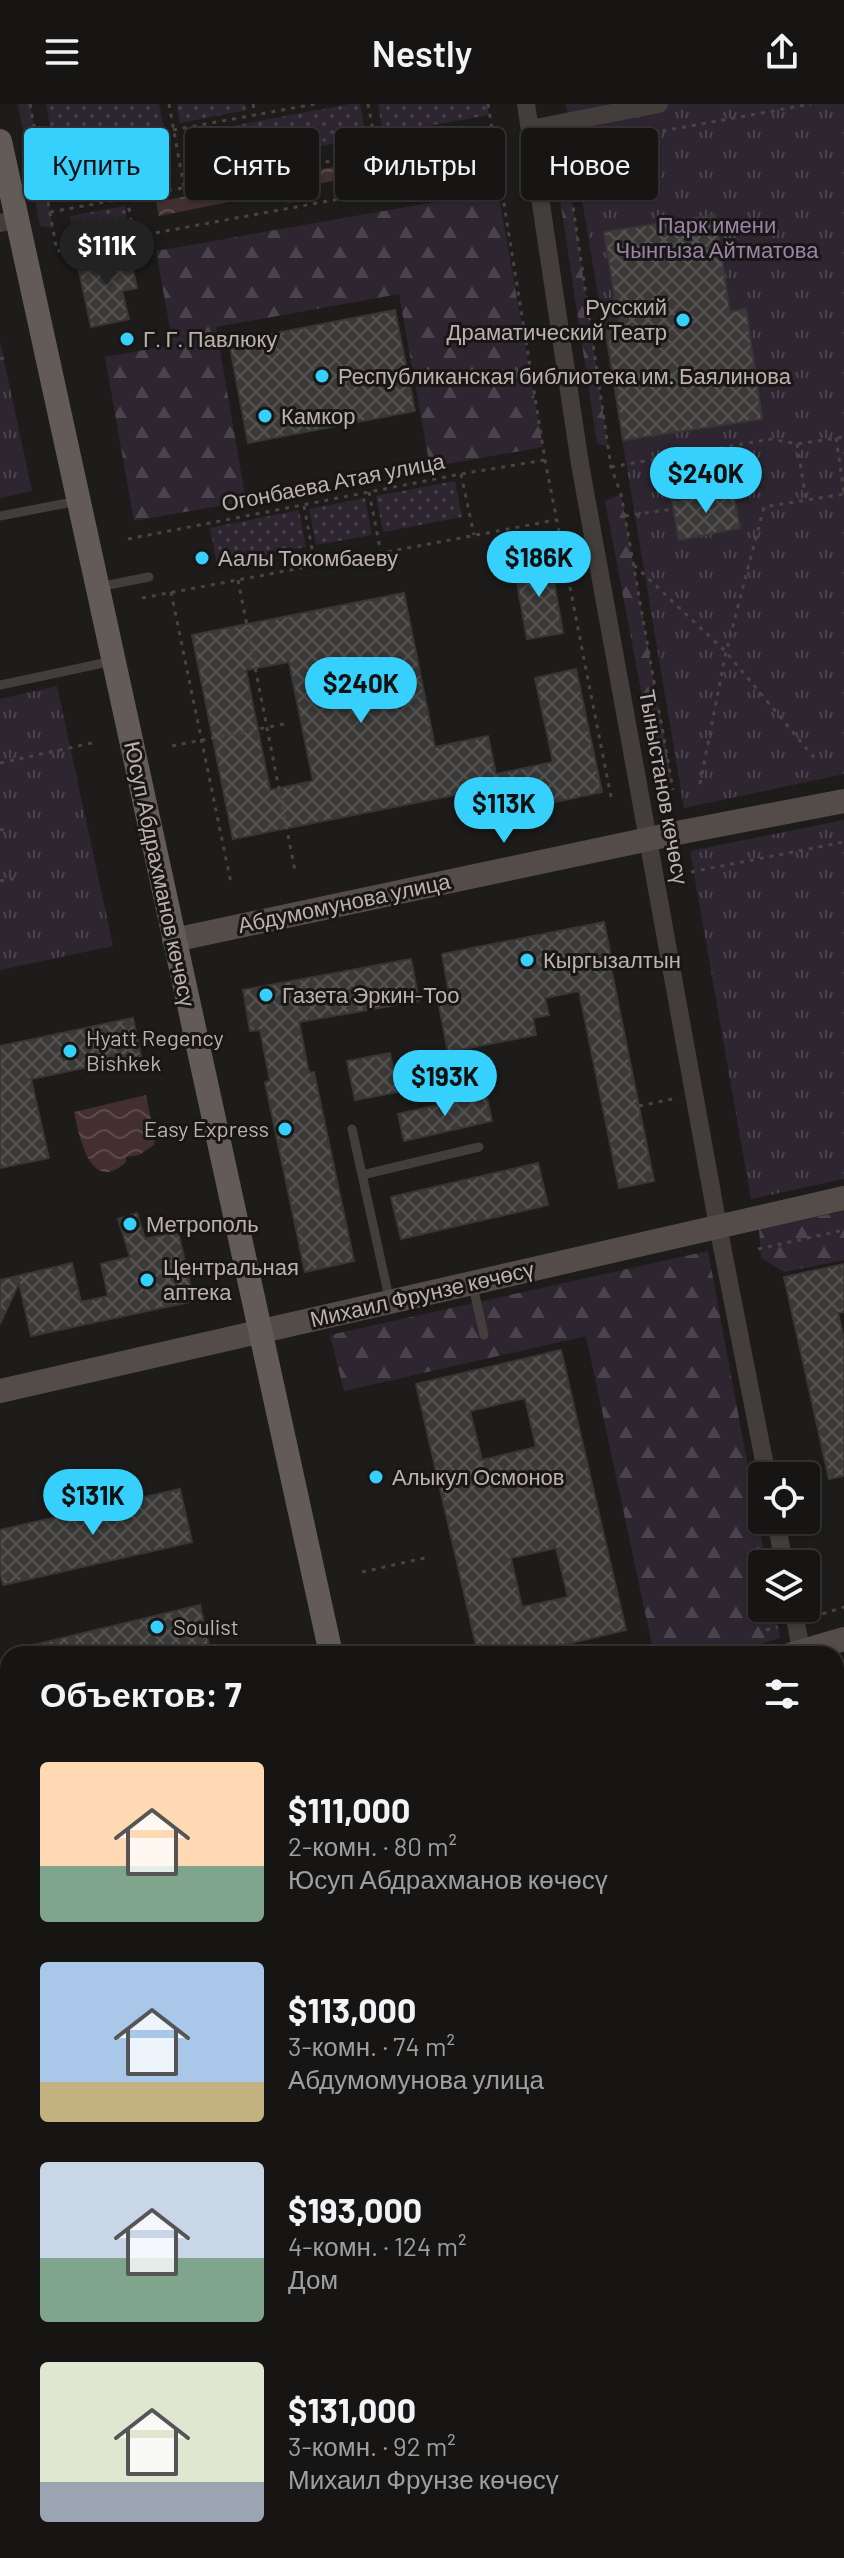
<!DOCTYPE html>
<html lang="ru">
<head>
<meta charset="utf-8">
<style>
  body { margin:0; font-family:Barlow,sans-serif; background:#232222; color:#f1f3f6; height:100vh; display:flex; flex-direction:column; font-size:30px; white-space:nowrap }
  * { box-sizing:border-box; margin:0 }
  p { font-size:26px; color:#9e9fa0 }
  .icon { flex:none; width:44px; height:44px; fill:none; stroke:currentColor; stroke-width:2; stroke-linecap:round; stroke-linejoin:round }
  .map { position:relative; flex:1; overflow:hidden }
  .details { position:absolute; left:0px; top:1542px; width:844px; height:912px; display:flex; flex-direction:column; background:#161514; border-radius:24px 24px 0 0; box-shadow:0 2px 6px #0004,0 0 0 2px #353434 }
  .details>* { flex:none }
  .hud { position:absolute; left:24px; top:24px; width:796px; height:72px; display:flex; gap:16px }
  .controls { position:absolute; left:748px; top:1358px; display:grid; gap:16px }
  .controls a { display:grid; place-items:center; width:72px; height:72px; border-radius:8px; background:#161514; box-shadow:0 2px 6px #0004,0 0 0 2px #353434; font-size:40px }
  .price { position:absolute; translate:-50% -68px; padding:0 18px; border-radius:28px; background:#35d0fb; color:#111; font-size:26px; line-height:52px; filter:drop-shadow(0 2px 4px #0008) }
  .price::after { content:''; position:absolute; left:50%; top:48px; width:24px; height:18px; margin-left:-12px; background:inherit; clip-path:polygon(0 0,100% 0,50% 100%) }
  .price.active { background:#222; color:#fff }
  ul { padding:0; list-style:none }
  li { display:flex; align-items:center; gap:24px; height:200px; padding:0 40px }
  li span { display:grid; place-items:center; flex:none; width:224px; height:160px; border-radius:8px; color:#555 }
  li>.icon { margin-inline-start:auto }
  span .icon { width:96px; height:96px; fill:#fffc; stroke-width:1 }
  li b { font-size:34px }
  h2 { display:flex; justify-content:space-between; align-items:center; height:96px; padding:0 40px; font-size:34px }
  .chip { padding:0 28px; border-radius:8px; background:#161514; box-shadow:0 2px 6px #0004,0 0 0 2px #353434; font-size:28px; line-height:72px }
  .chip.active { background:#35d0fb; color:#111 }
  header { display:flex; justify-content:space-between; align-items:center; height:104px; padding:0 40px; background:#161514; font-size:36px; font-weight:600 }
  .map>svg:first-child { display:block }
  .built { fill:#2a2927 }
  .grass { fill:url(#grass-dots) }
  .forest { fill:url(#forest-firs) }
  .park { fill:url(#park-tufts) }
  .water { fill:url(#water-waves) }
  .building { fill:url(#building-cross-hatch); stroke:#393735; stroke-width:2; fill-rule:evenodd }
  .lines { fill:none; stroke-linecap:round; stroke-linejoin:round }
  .path { stroke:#4a4441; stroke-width:3; stroke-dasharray:4 6; stroke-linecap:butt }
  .lane { stroke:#433e3b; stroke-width:9 }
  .street { stroke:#433e3b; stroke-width:18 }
  .secondary { stroke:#534c49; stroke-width:24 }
  .primary { stroke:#625b57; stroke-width:24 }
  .poi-dot { fill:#35d0fb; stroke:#181716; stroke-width:3 }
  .labels { text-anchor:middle; stroke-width:6; stroke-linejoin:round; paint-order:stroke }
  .park-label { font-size:22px; fill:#9a83a9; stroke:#181716 }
  .poi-label { font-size:22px; fill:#bdb1ad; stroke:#181716; text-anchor:start }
  .street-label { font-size:22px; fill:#bdb1ad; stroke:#181716 }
</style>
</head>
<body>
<header><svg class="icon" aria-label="menu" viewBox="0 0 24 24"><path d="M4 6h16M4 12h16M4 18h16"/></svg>Nestly<svg class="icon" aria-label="share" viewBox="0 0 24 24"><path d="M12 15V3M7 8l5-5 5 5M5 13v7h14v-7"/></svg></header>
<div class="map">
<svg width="844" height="2454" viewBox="0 0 844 2454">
  <defs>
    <pattern id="grass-dots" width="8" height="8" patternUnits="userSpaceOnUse" patternTransform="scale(2)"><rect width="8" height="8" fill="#2d2631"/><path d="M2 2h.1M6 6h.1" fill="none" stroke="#4a434c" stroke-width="1.8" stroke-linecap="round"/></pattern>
    <pattern id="forest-firs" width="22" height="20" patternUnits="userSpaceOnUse" patternTransform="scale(2)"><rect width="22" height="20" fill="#2d2631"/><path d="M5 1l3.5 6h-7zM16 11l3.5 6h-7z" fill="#4a434c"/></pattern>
    <pattern id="park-tufts" width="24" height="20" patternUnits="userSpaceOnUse" patternTransform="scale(2)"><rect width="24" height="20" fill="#2d2631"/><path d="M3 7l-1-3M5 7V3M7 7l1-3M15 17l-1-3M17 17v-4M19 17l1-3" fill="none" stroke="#4a434c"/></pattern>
    <pattern id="water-waves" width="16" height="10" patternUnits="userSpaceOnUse" patternTransform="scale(2)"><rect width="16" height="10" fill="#432f2f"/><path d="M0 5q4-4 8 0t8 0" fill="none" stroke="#5c4b4a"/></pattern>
    <pattern id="building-cross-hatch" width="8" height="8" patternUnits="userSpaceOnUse" patternTransform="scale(2)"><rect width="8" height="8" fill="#3c3a38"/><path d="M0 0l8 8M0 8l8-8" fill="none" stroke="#565452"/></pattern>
  </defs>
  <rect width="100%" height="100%" fill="#1d1c1b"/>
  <path class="built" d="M8,2300V2446H262L265,2454H0V2303Z"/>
  <path class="grass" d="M46,0H159L172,69L62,89Z
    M177,0H245L246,6L180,19Z
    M350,0H360L366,34L189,66L183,31Z
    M378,0H487L489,11L383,30Z
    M125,102L129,126L74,135L70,112Z
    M455,377L462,413L383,428L376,392Z
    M365,394L372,431L316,441L309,405Z
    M299,406L306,443L217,460L210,424Z"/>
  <path class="forest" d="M18,0H30L53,124L40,122Z
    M570,83L608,343L597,339L559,89Z
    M498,87L543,343L430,363L399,190L216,223L246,397L134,417L105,253L173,241L156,147Z
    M621,390L672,679L658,676L605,397Z
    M844,1107V1156L784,1168L761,1154L759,1125Z
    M708,1147L766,1460H762V1504H774L780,1534L727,1550H654L586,1232L344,1287L330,1231Z
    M649,2446H769L745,2454H625Z"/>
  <path class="park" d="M566,0H844V670L684,704Z
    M0,238L32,387L0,394Z
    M57,582L113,842L0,866V595Z
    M844,716V1075L751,1095L690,747Z"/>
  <path class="water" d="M417,49L419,61L295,84L292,70Z
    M272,76L274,89L159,112L156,98Z
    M146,991L155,1035L154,1041L139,1051L126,1053V1058C90,1092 79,1031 74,1008Z"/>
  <path class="building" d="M715,111L730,208L746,205L762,315L623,336L606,227L620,224L604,128Z
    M129,147L137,184L122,187L129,215L91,223L77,158Z
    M395,206L415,307L248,339L229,238Z
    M733,386L740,424L679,436L672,397Z
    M550,455L563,529L527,535L514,462Z
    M404,489L435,643L488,632L496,670L553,658L535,574L576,565L602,688L471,716L465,689L233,735L192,531ZM289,558L313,677L270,686L246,566Z
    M604,818L613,862L611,863L654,1077L619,1084L579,887L545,894L549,911L533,914L536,931L448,948L438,897L450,895L442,850Z
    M411,855L419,897L299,918L309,969L314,968L354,1157L305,1168L265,978L270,977L260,926L250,927L243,886Z
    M133,914L141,952L31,975L49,1054L0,1064V942Z
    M390,949L398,988L355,996L347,957Z
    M486,990L492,1017L404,1037L398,1010Z
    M538,1059L548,1101L401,1135L391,1093Z
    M137,1109L145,1135L178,1127L194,1197L31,1232L19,1179L0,1220V1176L72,1159L81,1198L108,1192L101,1160L130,1153L118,1115Z
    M844,1160V1208L838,1209L844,1235V1372L829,1375L784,1173Z
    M561,1246L626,1526L524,1550H478L416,1280ZM525,1294L536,1343L482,1356L470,1307ZM556,1444L568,1493L522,1503L511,1454Z
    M180,1385L192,1438L3,1481L0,1469V1426Z
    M200,1501L211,1550H21V1544Z"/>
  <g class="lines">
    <path class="path" d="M30,0L57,147L437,77L498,68
      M169,0L184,83
      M253,0L255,11
      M368,0L377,47
      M488,0L545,356L612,698
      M173,26L315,0
      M430,39L437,77
      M564,45L811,0
      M566,54L611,363L621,390L673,686
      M283,65L290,104
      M33,81L44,78
      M127,94L134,132
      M50,108L491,28
      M0,255L7,253
      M836,334L844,389
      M797,340L806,395
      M611,363L771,335L797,340L844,333
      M461,370L474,431
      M369,388L381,449
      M304,402L315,461
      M625,412L673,405
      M128,435L461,370L545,356
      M634,461L726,548L817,657
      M238,476L295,767
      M171,488L231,779
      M142,494L556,416
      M172,642L284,620
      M0,659L92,639
      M700,680L726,548L764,403L844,390
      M0,726L6,725
      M691,768L844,738
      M0,777L17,774
      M639,1002L672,995
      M758,1145L844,1126
      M362,1468L429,1453
      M813,1513L844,1503
      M766,1526L778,1523
      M836,1565L844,1563
      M836,2325L844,2322
      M456,2454L478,2446"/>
    <path class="lane" d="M0,412L78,397
      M98,483L149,473
      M0,581L113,557
      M352,1025L390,1198
      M362,1071L479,1043
      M473,1182L484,1231
      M6,1570L8,1576
      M0,1729L8,1727
      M0,2115L8,2113
      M85,2446L88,2454
      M283,2446L285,2454
      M183,2454L184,2446"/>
    <path class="street" d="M526,0L580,360L718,1122L767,1372
      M530,25L659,0
      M0,119L17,115
      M776,1416L784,1460
      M793,1504L802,1550
      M836,1747L844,1793
      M836,1901L844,1898
      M0,1947L8,1985"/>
    <path class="secondary" d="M174,836L682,728L844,697
      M0,1287L844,1094
      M792,1550L844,1535
      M0,1774L8,1772"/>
    <path class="primary" d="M0,37L331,1550
      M836,2359L844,2356
      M836,2442L844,2439
      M551,2454L575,2446
      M798,2454L823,2446"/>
  </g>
  <g class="poi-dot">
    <circle cx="683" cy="216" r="8"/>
    <circle cx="127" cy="235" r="8"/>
    <circle cx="322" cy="272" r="8"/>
    <circle cx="265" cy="312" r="8"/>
    <circle cx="202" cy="454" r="8"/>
    <circle cx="527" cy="856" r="8"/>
    <circle cx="266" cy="891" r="8"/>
    <circle cx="70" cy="947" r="8"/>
    <circle cx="285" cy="1025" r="8"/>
    <circle cx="130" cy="1120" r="8"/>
    <circle cx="147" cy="1176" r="8"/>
    <circle cx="376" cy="1373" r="8"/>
    <circle cx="157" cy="1523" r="8"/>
  </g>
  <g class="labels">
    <g class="park-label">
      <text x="717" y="129">Парк имени<tspan x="717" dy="25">Чынгыза Айтматова</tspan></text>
    </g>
    <g class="poi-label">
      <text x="667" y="211" text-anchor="end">Русский<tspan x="667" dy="25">Драматический Театр</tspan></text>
      <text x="143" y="243">Г. Г. Павлюку</text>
      <text x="338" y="280">Республиканская библиотека им. Баялинова</text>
      <text x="281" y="320">Камкор</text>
      <text x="218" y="462">Аалы Токомбаеву</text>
      <text x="543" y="864">Кыргызалтын</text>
      <text x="282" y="899">Газета Эркин-Тоо</text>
      <text x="86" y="942">Hyatt Regency<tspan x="86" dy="25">Bishkek</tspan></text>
      <text x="269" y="1033" text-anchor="end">Easy Express</text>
      <text x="146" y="1128">Метрополь</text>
      <text x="163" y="1171">Центральная<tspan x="163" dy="25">аптека</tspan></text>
      <text x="392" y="1381">Алыкул Осмонов</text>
      <text x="173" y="1531">Soulist</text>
    </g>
    <g class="street-label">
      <text transform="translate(333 378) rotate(-11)" y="8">Огонбаева Атая улица</text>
      <text transform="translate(664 683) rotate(80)" y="8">Тыныстанов көчөсү</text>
      <text transform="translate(160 770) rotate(78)" y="8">Юсуп Абдрахманов көчөсү</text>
      <text transform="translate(344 799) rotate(-12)" y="8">Абдумомунова улица</text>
      <text transform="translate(422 1190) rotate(-13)" y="8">Михаил Фрунзе көчөсү</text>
    </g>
  </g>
</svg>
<div class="controls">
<a><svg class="icon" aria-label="locate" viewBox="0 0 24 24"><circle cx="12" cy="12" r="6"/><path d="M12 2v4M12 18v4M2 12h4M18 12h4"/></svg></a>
<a><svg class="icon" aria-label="layers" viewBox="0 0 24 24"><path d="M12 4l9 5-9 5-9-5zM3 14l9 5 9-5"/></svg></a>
</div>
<b class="price active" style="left:107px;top:183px">$111K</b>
<b class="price" style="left:706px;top:411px">$240K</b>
<b class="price" style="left:539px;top:495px">$186K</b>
<b class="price" style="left:361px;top:621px">$240K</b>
<b class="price" style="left:504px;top:741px">$113K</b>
<b class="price" style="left:445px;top:1014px">$193K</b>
<b class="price" style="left:93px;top:1433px">$131K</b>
<div class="hud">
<a class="chip active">Купить</a>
<a class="chip">Снять</a>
<a class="chip">Фильтры</a>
<a class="chip">Новое</a>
</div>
<section class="details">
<h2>Объектов: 7<svg class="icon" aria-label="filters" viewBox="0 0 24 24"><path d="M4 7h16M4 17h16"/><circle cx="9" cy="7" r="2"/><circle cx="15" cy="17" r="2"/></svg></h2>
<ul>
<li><span style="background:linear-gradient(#ffd9b3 65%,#7fa58c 0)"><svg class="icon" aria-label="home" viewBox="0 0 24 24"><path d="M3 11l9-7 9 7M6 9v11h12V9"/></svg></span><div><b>$111,000</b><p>2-комн. · 80 m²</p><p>Юсуп Абдрахманов көчөсү</p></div></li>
<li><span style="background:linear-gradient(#a9c7e8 75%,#c2b280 0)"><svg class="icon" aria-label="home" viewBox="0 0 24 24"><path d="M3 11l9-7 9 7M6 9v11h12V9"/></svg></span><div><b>$113,000</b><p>3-комн. · 74 m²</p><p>Абдумомунова улица</p></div></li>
<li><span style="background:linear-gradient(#c9d6e8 60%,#7fa58c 0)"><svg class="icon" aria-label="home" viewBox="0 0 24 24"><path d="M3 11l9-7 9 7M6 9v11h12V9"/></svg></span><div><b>$193,000</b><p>4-комн. · 124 m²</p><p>Дом</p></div></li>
<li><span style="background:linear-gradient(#dfe7d0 75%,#9aa5b1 0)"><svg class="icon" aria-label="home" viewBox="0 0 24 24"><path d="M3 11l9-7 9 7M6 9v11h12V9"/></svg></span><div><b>$131,000</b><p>3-комн. · 92 m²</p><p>Михаил Фрунзе көчөсү</p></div></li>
</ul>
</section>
</div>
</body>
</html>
